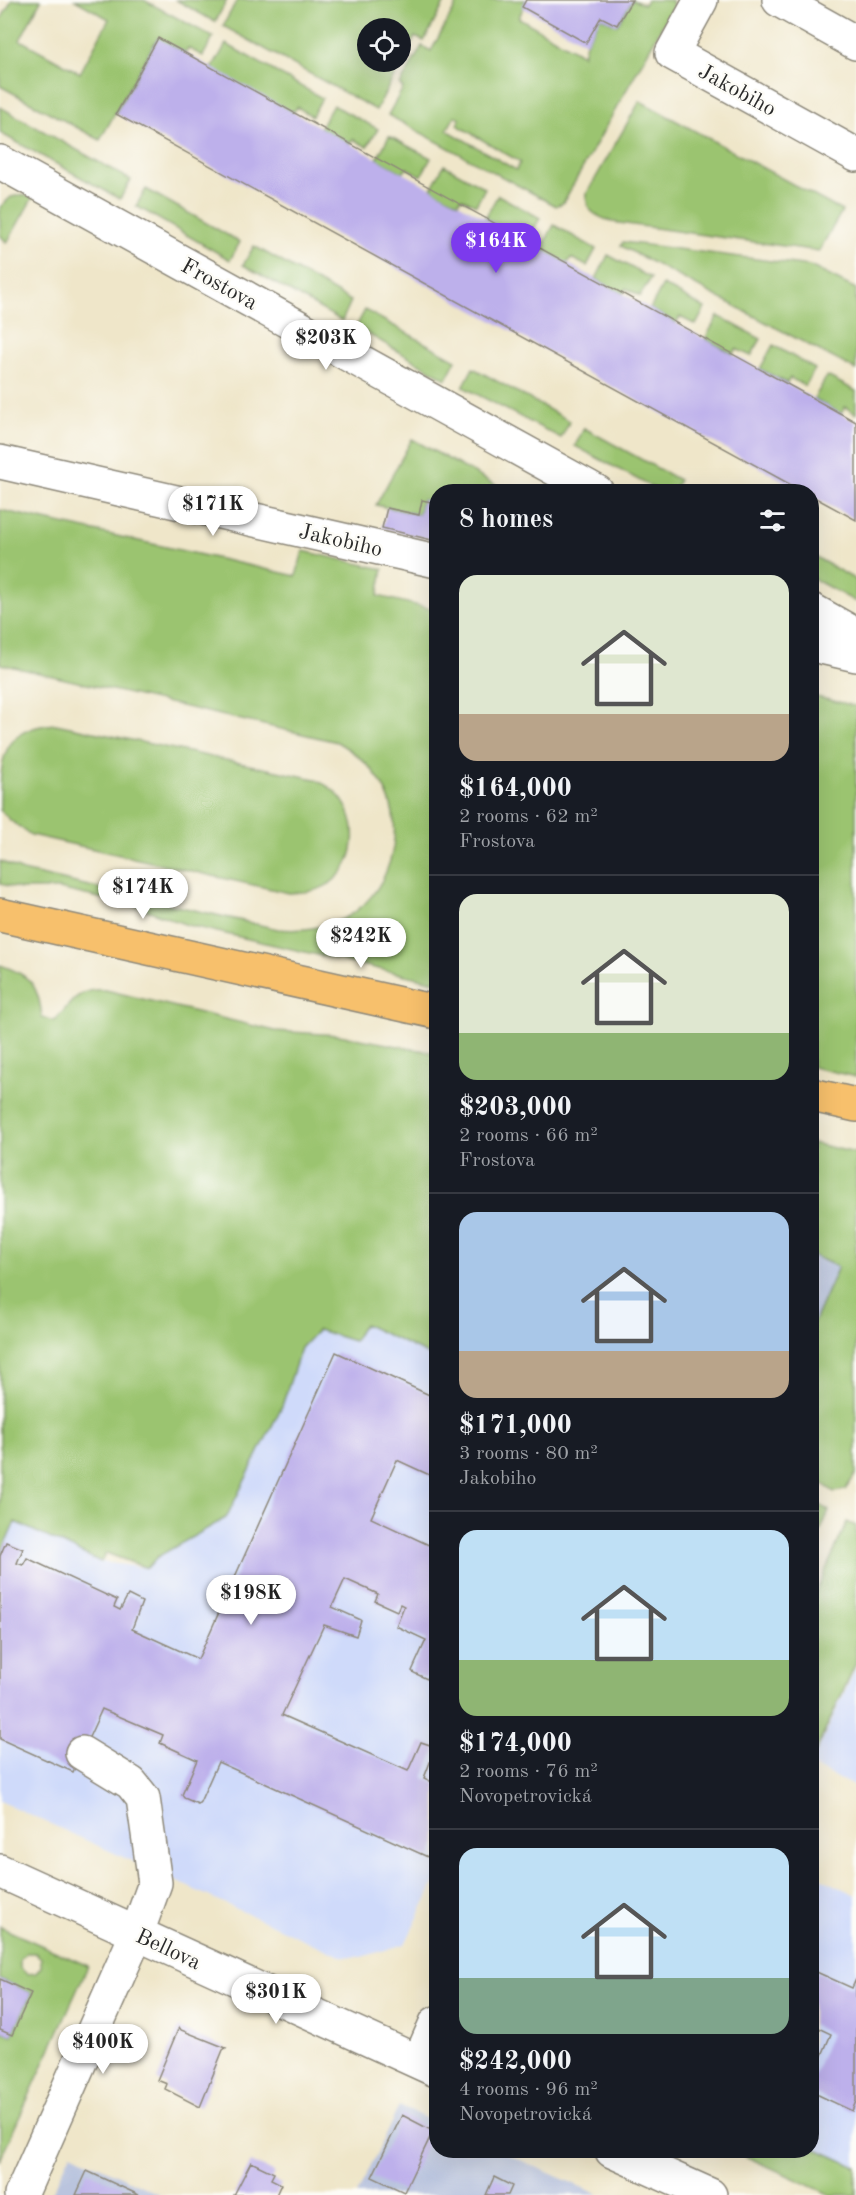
<!DOCTYPE html>
<html lang="en">
<head>
<meta charset="utf-8">
<style>
  body { margin:0; font-family:"Old Standard TT",serif; background:#20242c; color:#f1f3f6; height:100vh; display:flex; flex-direction:column; font-size:22px; white-space:nowrap }
  * { box-sizing:border-box; margin:0 }
  p { font-size:20px; color:#9ea1a6 }
  .icon { flex:none; width:33px; height:33px; fill:none; stroke:currentColor; stroke-width:2; stroke-linecap:round; stroke-linejoin:round }
  .map { position:relative; flex:1; overflow:hidden }
  .details { position:absolute; left:429px; top:484px; width:390px; height:1674px; display:flex; flex-direction:column; background:#171b24; border-radius:24px; box-shadow:0 6px 24px #0002 }
  .details>* { flex:none }
  .tools { position:absolute; left:357px; top:18px; display:grid; gap:12px }
  .tools a { display:grid; place-items:center; width:54px; height:54px; border-radius:50%; background:#171b24; box-shadow:0 6px 24px #0002; font-size:30px }
  .price { position:absolute; translate:-50% -51px; padding:0 14px; border-radius:21px; background:#fff; color:#222; font-size:20px; line-height:39px; filter:drop-shadow(0 2px 3px #0008) }
  .price::after { content:''; position:absolute; left:50%; top:36px; width:18px; height:14px; margin-left:-9px; background:inherit; clip-path:polygon(0 0,100% 0,50% 100%) }
  .price.current { background:#7c3aed; color:#fff }
  ul { padding:0; list-style:none }
  li { display:grid; align-content:center; gap:12px; height:318px; padding:0 30px }
  li+li { border-top:2px solid #363941 }
  li span { display:grid; place-items:center; height:186px; border-radius:18px; color:#555 }
  li>.icon { margin-inline-start:auto }
  span .icon { width:108px; height:108px; fill:#fffc; stroke-width:1 }
  li b { font-size:26px }
  h2 { display:flex; justify-content:space-between; align-items:center; height:72px; padding:0 30px; font-size:26px }
  .map>svg:first-child { display:block }
  .built { fill:#cfdafa }
  .industrial { fill:#bac4de }
  .green { fill:#9bc470; stroke:#63784e; stroke-width:1.5; fill-rule:evenodd }
  .building { fill:#bdb0eb }
  .lines { fill:none; stroke-linecap:round; stroke-linejoin:round }
  .minor-casing { stroke:#8d887a; stroke-width:36 }
  .major-casing { stroke:#8d887a; stroke-width:36 }
  .minor { stroke:#fff; stroke-width:33 }
  .major { stroke:#f7c06c; stroke-width:33 }
  .labels { text-anchor:middle; stroke-width:5; stroke-linejoin:round; paint-order:stroke }
  .street-label { font-size:22px; fill:#2b2b2b; stroke:#fdfcf7 }
</style>
</head>
<body>
<div class="map">
<svg width="856" height="2195" viewBox="0 0 856 2195">
  <rect width="100%" height="100%" fill="#fdfcf7"/>
  <filter id="ink" filterUnits="userSpaceOnUse"><feTurbulence type="fractalNoise" baseFrequency=".0167" numOctaves="2"/><feDisplacementMap in="SourceGraphic" scale="12" xChannelSelector="R" yChannelSelector="G"/><feConvolveMatrix kernelMatrix="1 2 1 2 8 2 1 2 1" color-interpolation-filters="sRGB"/></filter>
  <filter id="wash" filterUnits="userSpaceOnUse"><feTurbulence type="fractalNoise" baseFrequency=".008" numOctaves="4" result="noise"/><feDisplacementMap in="SourceGraphic" scale="24" xChannelSelector="R" yChannelSelector="G"/><feGaussianBlur stdDeviation="1.35" result="paint"/><feColorMatrix in="noise" values="0 0 0 0 0 0 0 0 0 0 0 0 0 0 0 0 0 1.4 0 .05"/><feComposite in="paint" operator="in"/></filter>
  <g filter="url(#wash)">
    <rect width="100%" height="100%" fill="#efe6c9"/>
    <path class="built" d="M364,1324L436,1358V1880L405,1944L362,1957L340,1956L0,1801V1553L15,1522L101,1562L147,1568L282,1406L301,1348L318,1330L354,1341Z
      M856,1667V1787L812,1766V1763Z
      M812,1874L856,1895V2167L812,2147Z"/>
    <path class="industrial" d="M812,1255L838,1267L812,1326Z
      M399,2106L436,2123V2151H500L599,2195H357Z
      M71,2153L161,2195H51Z"/>
    <path class="green" d="M12,0H41L20,40L80,73L109,19L75,0H144L213,37L203,56L188,48L185,53L157,39L100,140L0,86V21Z
      M176,0H227L215,22Z
      M237,0H446L424,41L415,37L376,110L223,26ZM368,28H400V62H368Z
      M459,0H526L519,18L583,55L586,43L601,17L617,25L632,0L644,4L647,0H672L673,7L563,203L556,206L388,115L403,88L400,85L422,46L431,51ZM455,116L460,119L457,125L520,162L516,170L447,130Z
      M226,44L322,98L312,116L297,107L293,113L212,69Z
      M640,101L842,211L819,251L612,222C596,216 584,211 587,193Z
      M333,105L378,129L367,147L353,139L349,144L320,128Z
      M0,107L131,180L120,199L0,133Z
      M389,136L431,158L421,176L407,168L403,173L377,159Z
      M444,165L485,188L476,205L461,198L458,203L431,189Z
      M146,189L240,242L230,260L136,206Z
      M21,195L33,197L7,243L0,235V207L11,197Z
      M498,195L540,218L531,235L515,227L512,233L485,218Z
      M554,225L596,249L587,266L571,258L567,264L541,249Z
      M623,242L810,266L856,289V370L621,246Z
      M254,246L351,301L342,321L243,265Z
      M608,255L651,278L640,296L626,288L623,294L596,279Z
      M663,285L705,308L696,325L680,317L676,323L650,309Z
      M365,310L456,360L446,379L356,327Z
      M718,316L761,339L751,356L736,349L733,354L705,339Z
      M773,345L815,369L805,386L790,378L787,383L760,369Z
      M473,368L570,421L561,438L463,387Z
      M827,376L856,391V414L845,407L841,414L814,399Z
      M584,428L679,480L672,492H661L575,446Z
      M412,439L508,492H436V503L422,500L419,515L376,505Z
      M0,510L296,576L303,551L383,569L378,596L436,610V982L187,925L139,907L59,889H21L0,884V861L23,871L278,929C301,931 321,929 341,920C389,898 409,831 383,786C372,766 356,753 337,742L0,664Z
      M812,555L856,580V602L812,578Z
      M812,696L856,706V1077L812,1067Z
      M56,724L315,779C321,783 329,786 334,791C360,814 360,860 333,881C320,892 305,892 289,893L31,835L11,821L0,810C0,760 0,728 56,724Z
      M0,965C31,975 39,986 42,1018L55,1021C72,1001 78,988 106,990L275,1031L339,1035L436,1053V1358L364,1324L354,1341L318,1330L301,1348L282,1406L226,1518L157,1557L147,1568L106,1553L101,1562L15,1522L0,1556Z
      M812,1143L856,1153V1474L845,1490L834,1492L812,1476V1326L838,1267L812,1255Z
      M812,1499L829,1511L812,1550Z
      M847,1522L856,1526V1663L812,1760V1601Z
      M0,1927L88,1966L0,2160V2030L12,2035L31,1993L0,1979ZM26,1953H35L41,1958V1967L36,1973L27,1974L20,1968V1959Z
      M812,2147L856,2167V2195H831L734,2151H812Z"/>
    <g id="blocks">
      <path class="building" d="M526,0H632L617,25L601,17L586,43L522,7Z
        M158,38L856,422V520L812,496V492H804L116,114Z
        M422,500L436,503V541L382,528L387,508L419,515Z
        M336,1352L436,1398V1478L397,1460L371,1518L431,1546L436,1535V1663L427,1679L414,1673L412,1671L426,1640L396,1626L404,1606L400,1604L397,1611L375,1601L378,1594L345,1579L332,1607L361,1620L356,1636L324,1625L282,1715L408,1771L421,1742L436,1747L424,1778L436,1784V1843L430,1858L218,1762L200,1802L198,1804L184,1798L182,1795L197,1760L160,1743L163,1735L102,1709L73,1772L0,1739V1556L6,1542L23,1549L17,1563L23,1565L27,1558L117,1600L114,1607L120,1610L128,1595L142,1602L132,1629L198,1659Z
        M812,1970L852,1988L856,1979V2101L852,2111L812,2092V2079L831,2034L812,2025Z
        M0,1979L31,1993L12,2035L0,2030Z
        M179,2027L181,2030L226,2048L223,2050L200,2107L165,2089L167,2084L157,2080Z
        M402,2115L433,2131L404,2192L372,2177Z
        M251,2162L274,2173L271,2179L281,2184L276,2195H234Z
        M87,2171L139,2195H76Z
        M494,2177L512,2186L508,2195H486Z"/>
    </g>
  </g>
  <g filter="url(#ink)">
    <use href="#blocks" fill-opacity="0" stroke="#8d887a" stroke-width="1.5"/>
    <g class="lines">
      <g class="minor-casing">
        <path id="minor" d="M701,0L672,53L856,155
          M779,0L856,43
          M0,162L597,492
          M0,462L436,561
          M812,610L856,635
          M812,645L856,655
          M0,1871L436,2070
          M419,2062L436,2023
          M612,2151L710,2195
          M21,2195L137,1933L155,1883L143,1798L131,1783L82,1753"/>
      </g>
      <g class="major-casing">
        <path id="major" d="M0,915L436,1012
          M812,1095L856,1105"/>
      </g>
      <use href="#minor" class="minor"/>
      <use href="#major" class="major"/>
    </g>
  </g>
  <g class="labels">
    <g class="street-label">
      <text transform="translate(738 89) rotate(29)" y="8">Jakobiho</text>
      <text transform="translate(220 283) rotate(29)" y="8">Frostova</text>
      <text transform="translate(341 539) rotate(13)" y="8">Jakobiho</text>
      <text transform="translate(169 1948) rotate(25)" y="8">Bellova</text>
    </g>
  </g>
</svg>
<div class="tools">
<a><svg class="icon" aria-label="locate" viewBox="0 0 24 24"><circle cx="12" cy="12" r="6"/><path d="M12 2v4M12 18v4M2 12h4M18 12h4"/></svg></a>
</div>
<b class="price current" style="left:496px;top:274px">$164K</b>
<b class="price" style="left:326px;top:371px">$203K</b>
<b class="price" style="left:213px;top:537px">$171K</b>
<b class="price" style="left:143px;top:920px">$174K</b>
<b class="price" style="left:361px;top:969px">$242K</b>
<b class="price" style="left:251px;top:1626px">$198K</b>
<b class="price" style="left:276px;top:2025px">$301K</b>
<b class="price" style="left:103px;top:2075px">$400K</b>
<section class="details">
<h2>8 homes<svg class="icon" aria-label="filters" viewBox="0 0 24 24"><path d="M4 7h16M4 17h16"/><circle cx="9" cy="7" r="2"/><circle cx="15" cy="17" r="2"/></svg></h2>
<ul>
<li><span style="background:linear-gradient(#dfe7d0 75%,#b9a48a 0)"><svg class="icon" aria-label="home" viewBox="0 0 24 24"><path d="M3 11l9-7 9 7M6 9v11h12V9"/></svg></span><div><b>$164,000</b><p>2 rooms · 62 m²</p><p>Frostova</p></div></li>
<li><span style="background:linear-gradient(#dfe7d0 75%,#8fb573 0)"><svg class="icon" aria-label="home" viewBox="0 0 24 24"><path d="M3 11l9-7 9 7M6 9v11h12V9"/></svg></span><div><b>$203,000</b><p>2 rooms · 66 m²</p><p>Frostova</p></div></li>
<li><span style="background:linear-gradient(#a9c7e8 75%,#b9a48a 0)"><svg class="icon" aria-label="home" viewBox="0 0 24 24"><path d="M3 11l9-7 9 7M6 9v11h12V9"/></svg></span><div><b>$171,000</b><p>3 rooms · 80 m²</p><p>Jakobiho</p></div></li>
<li><span style="background:linear-gradient(#bfe0f5 70%,#8fb573 0)"><svg class="icon" aria-label="home" viewBox="0 0 24 24"><path d="M3 11l9-7 9 7M6 9v11h12V9"/></svg></span><div><b>$174,000</b><p>2 rooms · 76 m²</p><p>Novopetrovická</p></div></li>
<li><span style="background:linear-gradient(#bfe0f5 70%,#7fa58c 0)"><svg class="icon" aria-label="home" viewBox="0 0 24 24"><path d="M3 11l9-7 9 7M6 9v11h12V9"/></svg></span><div><b>$242,000</b><p>4 rooms · 96 m²</p><p>Novopetrovická</p></div></li>
</ul>
</section>
</div>
</body>
</html>
